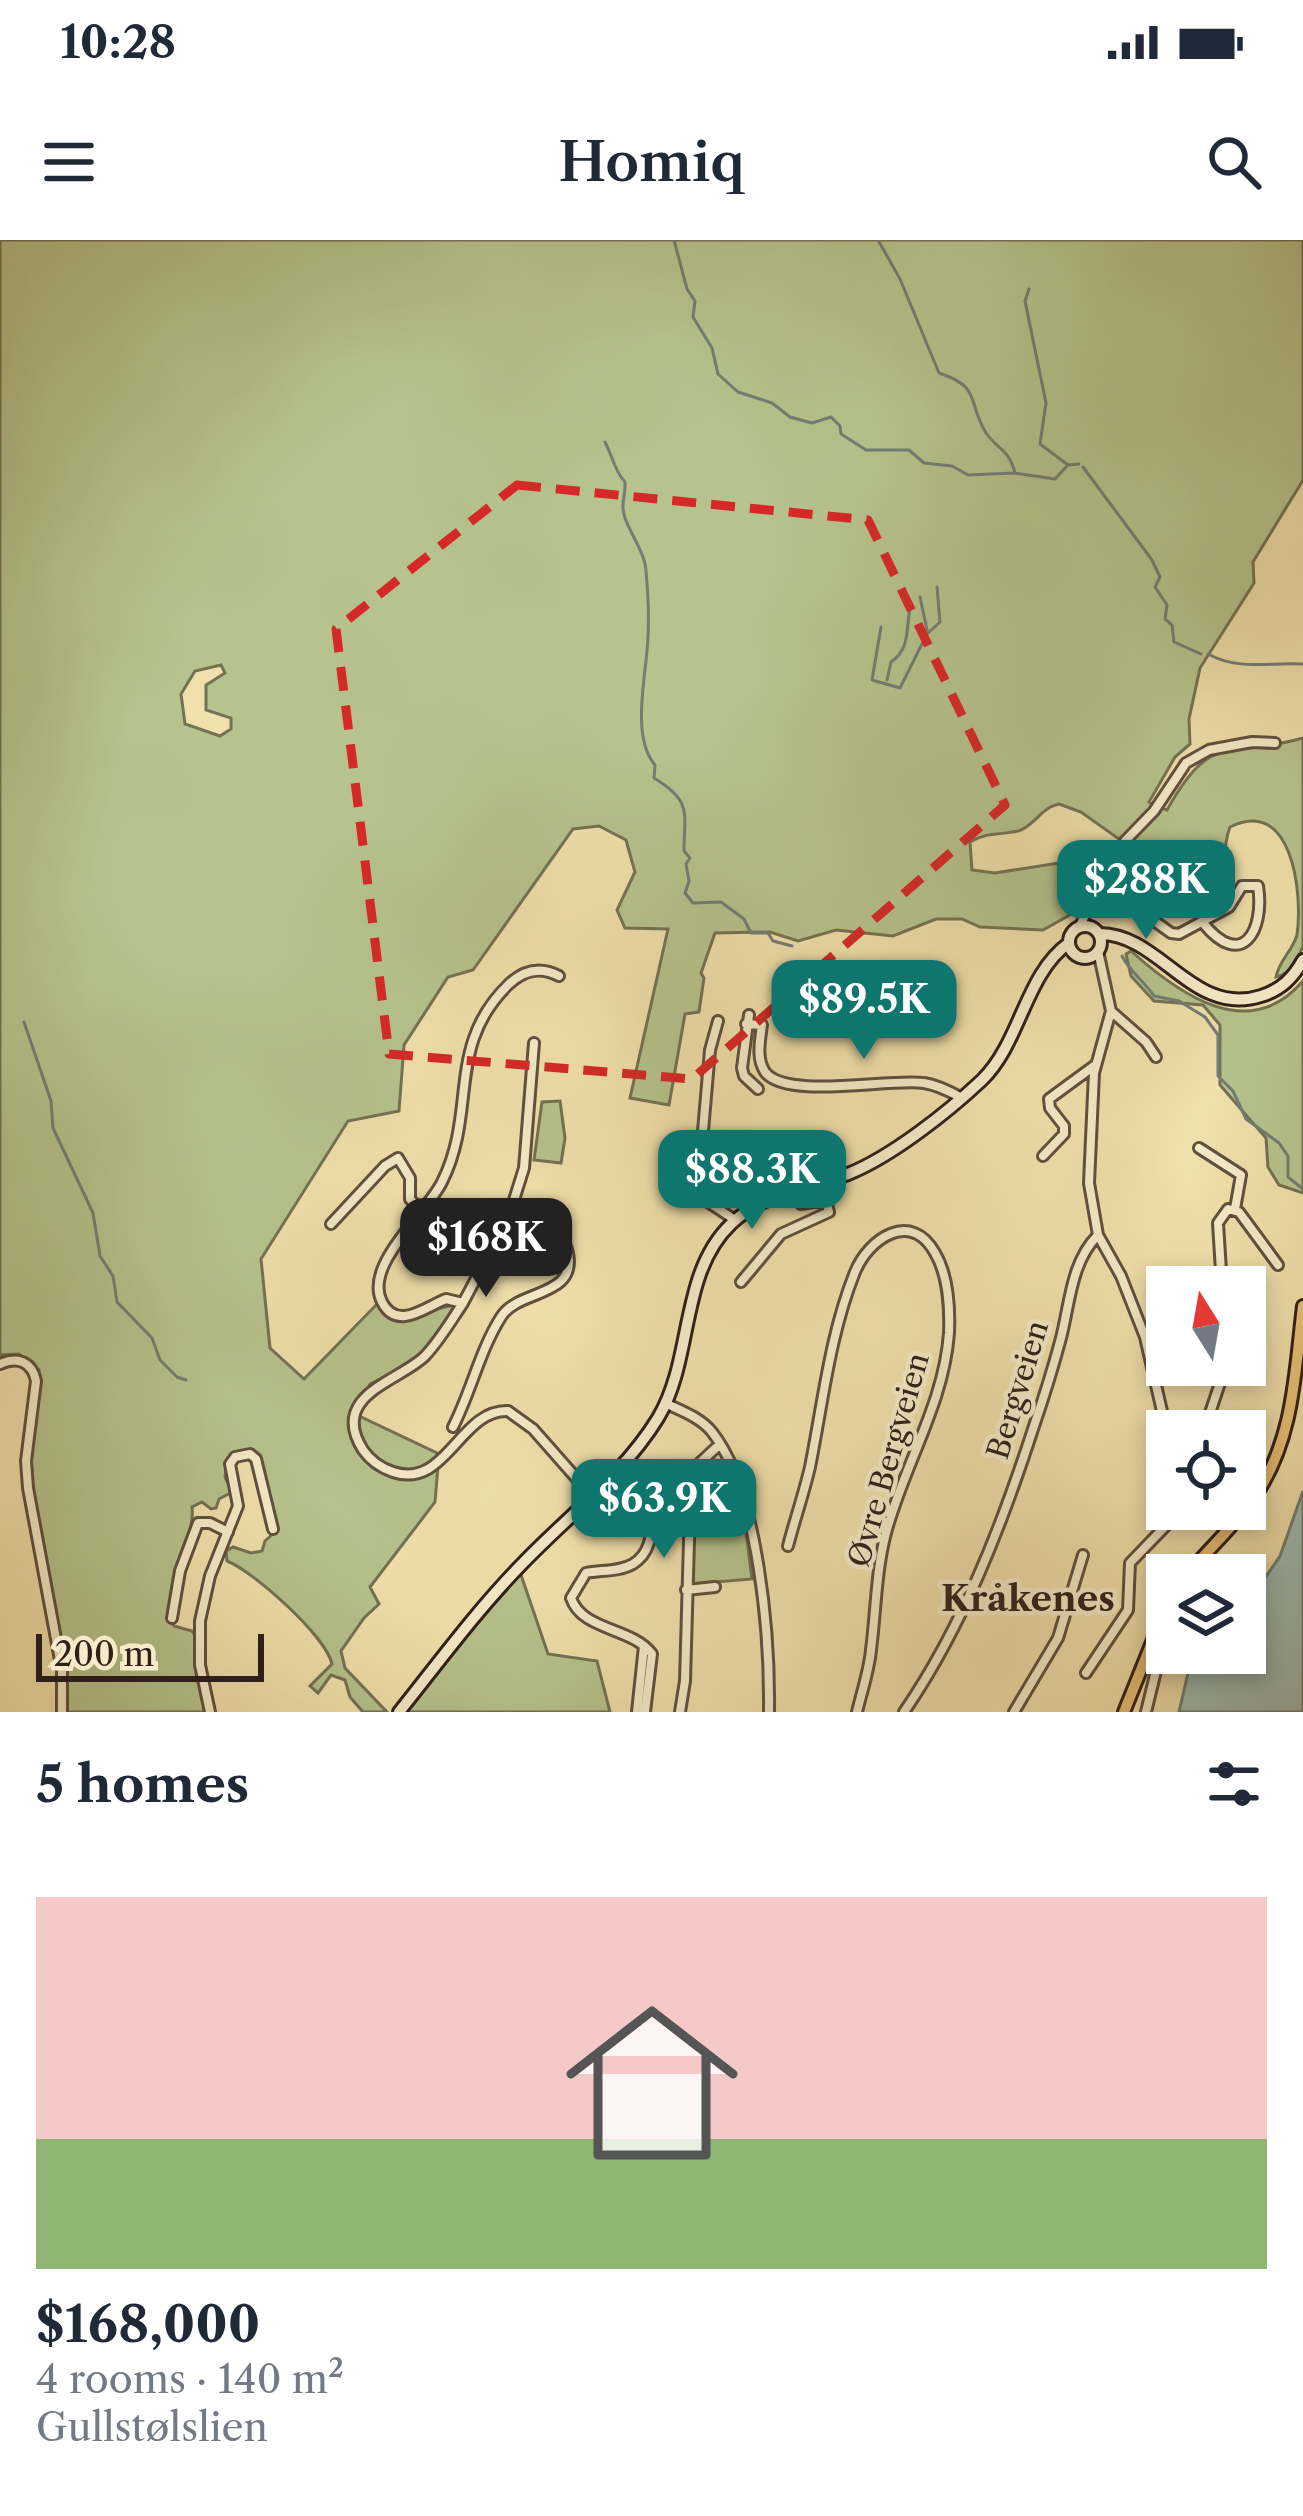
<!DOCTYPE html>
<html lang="en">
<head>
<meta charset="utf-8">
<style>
  body { margin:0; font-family:"Libre Caslon Text",serif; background:#f6f6f7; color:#1f2937; height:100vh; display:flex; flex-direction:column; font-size:45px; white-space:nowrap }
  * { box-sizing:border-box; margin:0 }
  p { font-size:39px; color:#747a83 }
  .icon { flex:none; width:66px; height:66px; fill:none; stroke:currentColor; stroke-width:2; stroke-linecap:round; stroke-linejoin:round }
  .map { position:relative; height:1472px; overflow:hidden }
  .sheet { display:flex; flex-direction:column; background:#fff; flex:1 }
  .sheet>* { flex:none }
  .needle { width:78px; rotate:349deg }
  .fabs { position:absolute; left:1146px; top:1026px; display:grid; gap:24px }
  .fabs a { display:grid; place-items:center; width:120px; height:120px; border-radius:0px; background:#fff; box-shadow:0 6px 18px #0003; font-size:60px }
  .scale { position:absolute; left:36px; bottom:30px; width:228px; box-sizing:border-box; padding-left:12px; border:6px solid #302019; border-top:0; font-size:33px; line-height:42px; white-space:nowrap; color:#302019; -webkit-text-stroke:9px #f5ebc8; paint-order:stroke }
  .price { position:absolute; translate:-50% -102px; padding:0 27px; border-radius:24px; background:#0f766e; color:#fff; font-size:39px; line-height:78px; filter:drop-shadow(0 3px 6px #0008) }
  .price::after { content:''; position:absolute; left:50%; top:72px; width:36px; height:27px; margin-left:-18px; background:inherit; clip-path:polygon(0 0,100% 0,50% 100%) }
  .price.selected { background:#222; color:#fff }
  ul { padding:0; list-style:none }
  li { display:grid; align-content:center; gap:24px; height:636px; padding:0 36px }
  li span { display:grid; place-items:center; height:372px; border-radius:0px; color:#555 }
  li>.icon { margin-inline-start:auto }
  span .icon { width:216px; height:216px; fill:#fffc; stroke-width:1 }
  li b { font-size:51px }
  h2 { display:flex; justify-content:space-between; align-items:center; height:144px; padding:0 36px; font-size:51px }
  .status { display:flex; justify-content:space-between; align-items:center; height:84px; padding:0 60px; background:#fff; direction:ltr }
  .status svg { height:33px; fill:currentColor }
  header { display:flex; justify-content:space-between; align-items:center; height:156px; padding:0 36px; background:#fff; font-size:54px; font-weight:600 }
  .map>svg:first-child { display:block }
  .green { fill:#b6c38c; stroke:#737252; stroke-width:3; fill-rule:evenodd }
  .water { fill:#9dbbb3; stroke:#717d75; stroke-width:3 }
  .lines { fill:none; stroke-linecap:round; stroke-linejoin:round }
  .stream { stroke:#717d75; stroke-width:3 }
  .street-casing { stroke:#60503e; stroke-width:14 }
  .secondary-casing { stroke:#302019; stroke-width:16 }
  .primary-casing { stroke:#302019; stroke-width:16 }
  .street { stroke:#f5ebc8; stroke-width:8 }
  .secondary { stroke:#f5ebc8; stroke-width:10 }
  .primary { stroke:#e8c076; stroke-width:10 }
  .marked { fill:none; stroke:#d62828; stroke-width:9; stroke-dasharray:24 15; stroke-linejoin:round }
  .labels { text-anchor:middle; stroke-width:9; stroke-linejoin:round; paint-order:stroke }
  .street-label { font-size:30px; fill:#302019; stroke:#f5ebc8 }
  .quarter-label { font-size:36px; font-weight:bold; fill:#302019; stroke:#f5ebc8 }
</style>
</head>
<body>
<div class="status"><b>10:28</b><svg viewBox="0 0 49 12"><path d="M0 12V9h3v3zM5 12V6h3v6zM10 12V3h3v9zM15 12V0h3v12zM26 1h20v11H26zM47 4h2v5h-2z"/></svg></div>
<header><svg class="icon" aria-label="menu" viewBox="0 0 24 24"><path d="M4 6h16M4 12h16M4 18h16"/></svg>Homiq<svg class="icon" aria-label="search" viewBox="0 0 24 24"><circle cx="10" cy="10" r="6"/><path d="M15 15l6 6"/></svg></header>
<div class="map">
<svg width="1303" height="1472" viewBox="0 0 1303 1472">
  <rect width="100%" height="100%" fill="#f0e0ab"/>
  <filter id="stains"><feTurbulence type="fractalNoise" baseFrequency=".00167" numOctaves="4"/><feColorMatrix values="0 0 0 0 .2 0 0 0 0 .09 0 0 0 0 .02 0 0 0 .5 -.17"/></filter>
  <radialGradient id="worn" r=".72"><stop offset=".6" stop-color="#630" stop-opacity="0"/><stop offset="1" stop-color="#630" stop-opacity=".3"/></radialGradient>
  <path class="green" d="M0,0H1303V240L1253,322L1254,343L1200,428L1189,479L1190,504L1175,517L1149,562L1167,570C1212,489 1227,520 1303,498V706C1297,721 1292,733 1276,737C1279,720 1292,712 1297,695C1303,652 1292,556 1230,587C1224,601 1226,622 1218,634C1213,641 1201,645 1194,650C1161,668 1145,664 1115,644L1107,645L1068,676L1043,690L980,687L962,679H936L893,696L836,690L798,701L770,692L715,693L701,733L704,738L699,772L685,774L669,865L630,858L668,689L625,688L617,670L635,632L626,600L599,586L573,589L473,730L448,737L404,805L399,871L348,881L261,1019L270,1108L304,1139L378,1063L408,1076L462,1063L419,1120L370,1144L355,1174L439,1214L435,1262L370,1347L379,1364L364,1378L341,1411L345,1428L387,1472H363L350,1457L345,1440L331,1435L318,1453L310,1446L332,1424C326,1396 253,1331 227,1321L226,1311L233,1307L251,1313L262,1311L265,1301L277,1290L259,1215L250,1210L227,1221L225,1237L232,1252L219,1259L216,1268L211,1269L202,1262L192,1267C194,1286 187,1296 181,1313C173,1335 171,1358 170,1381L174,1386L192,1391L196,1397L205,1472H67L66,1435L30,1233L39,1130L19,1114L0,1115ZM221,425L225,433L206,445V470L231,478V489L220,496L185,484L181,454L195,431ZM1059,564L1081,572L1119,599L1111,620L1105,619L1096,635L1065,622L995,633L972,630L970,602C986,592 1001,595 1018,591C1035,586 1040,568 1059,564Z
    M1131,711C1180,755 1249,804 1303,741V953L1279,945L1268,927L1266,898L1220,845V785L1203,765L1154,761L1131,736L1126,714Z
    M560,861L565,898L561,923L534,920L542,862Z
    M713,1220L726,1221C743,1258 747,1299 752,1339L690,1344V1253Z
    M519,1329L548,1414L597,1421L610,1472H394Z"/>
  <path class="water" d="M1303,1251V1472H1179L1188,1433L1205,1413H1245V1367L1280,1316Z"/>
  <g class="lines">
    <path class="stream" d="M674,0L687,49L695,61L693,77L712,108L718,134L738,152L772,163L790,177L812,183L831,177L840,186L841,194L866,210H909L924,223L952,226L968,235L1015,233L1055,239L1068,225L1079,224
      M878,0L900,39L939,133C982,147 967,162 986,193C997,209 1009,209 1015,233
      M1029,49L1025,61L1046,163L1040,204L1068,225
      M605,202C612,215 615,232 625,242C626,256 620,263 625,278C631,295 645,313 646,331C648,352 649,376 648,397C647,433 630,496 655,525L654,538C693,562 684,572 684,611L690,618L686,624L689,641L685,653L693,663L721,662L744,679L751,693H768L773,701L792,706
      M1083,227L1152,320L1160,337L1155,347L1167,365L1165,379L1172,385L1174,402L1201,414
      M920,357L927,390
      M881,387L872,440L900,448L927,394L940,382L937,347
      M1208,414C1239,431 1269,422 1303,424
      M887,440L891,422C912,408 905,385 911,365
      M1122,716C1130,732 1144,741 1154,756L1179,761L1205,777L1218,795V836L1233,851L1246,879L1279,903L1288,916V937L1303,949
      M24,782L51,861L53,888L93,973L100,1016L113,1036L117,1062L152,1098L160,1120L177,1137L186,1140"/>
    <g class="street-casing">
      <path id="street" d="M1110,649L1171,693L1179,694L1229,667L1242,646H1258C1265,691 1242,731 1203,683
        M1079,688L1087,671L1107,654L1125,601L1154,571L1186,523L1209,510L1252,502L1275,503
        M1098,711L1111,771L1094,833L1089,943L1098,995L1121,1036L1145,1097L1167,1193
        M559,736C540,726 524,730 509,744C445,806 478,870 442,942C427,973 363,1025 382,1062C397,1092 427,1066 446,1059L463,1063C451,1081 440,1100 425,1116C400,1141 328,1155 363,1210C370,1220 381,1228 393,1232C446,1250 460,1169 508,1171L533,1189L592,1256
        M1112,772L1146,802L1156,817
        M749,775L742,828L744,836L758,849
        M718,781L710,810L703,891L705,960L735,980
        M746,784L762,785C760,801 756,818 765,832C786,860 889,838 924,843C937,845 949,851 960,857
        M1199,908L1241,935L1235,969
        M1043,916L1064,894V886L1050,868L1049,859L1094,826
        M331,984L385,926L398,918L410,938V959L422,972
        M741,1042L781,994L829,972L826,960L801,964L794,951
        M1222,1047L1218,983L1228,969L1239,972L1278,1025
        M463,1063L509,976L524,928L534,803
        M0,1124C18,1116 32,1122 36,1141L26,1221L28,1248L62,1431V1472
        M665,1163C682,1171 701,1178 712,1192C759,1251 770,1398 769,1472
        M453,1187C471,1152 480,1110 501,1077C518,1049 577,1058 568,1013C563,987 531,983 509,976
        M1204,1191L1226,1125
        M788,1306C795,1279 804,1253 810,1227C823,1162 830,1094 855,1032C869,998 911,970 935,1013C948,1035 950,1069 949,1093C944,1164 904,1225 886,1293C876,1331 876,1371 871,1410C869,1431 862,1451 857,1472
        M686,1350L715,1347
        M172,1378L180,1331L198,1283H210L228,1292
        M1086,1433L1128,1370L1130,1323L1182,1269
        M210,1472L200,1425V1381L210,1336L238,1266L230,1224L235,1217L250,1214L256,1219L273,1289
        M637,1472L644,1406
        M645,1472L652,1414C632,1387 582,1391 571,1358L586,1333C601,1330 619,1332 633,1324C666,1304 640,1254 670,1231H691
        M680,1472L685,1441L691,1231L720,1204
        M904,1472C963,1386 1002,1285 1034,1186C1044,1157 1053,1128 1061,1098C1070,1063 1071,1022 1098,995
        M1014,1472L1058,1398L1083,1315
        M1146,1472L1165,1394"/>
    </g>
    <g class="secondary-casing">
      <path id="secondary" d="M1069 702a16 16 0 1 1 32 0a16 16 0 1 1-32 0Z
        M1099,694C1160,693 1193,778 1261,756C1281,750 1293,738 1303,720
        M399,1472C439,1422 477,1370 522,1324C568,1276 623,1235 658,1178C694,1118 679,1034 731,984C764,952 807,950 848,934C891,917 948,872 982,840C1021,802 1025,734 1069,703"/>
    </g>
    <g class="primary-casing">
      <path id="primary" d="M1187,1335C1209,1308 1236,1285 1255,1256C1294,1200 1295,1131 1303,1066
        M1124,1472L1167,1365"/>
    </g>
    <use href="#street" class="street"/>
    <use href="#secondary" class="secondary"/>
    <use href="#primary" class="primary"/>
  </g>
  <path class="marked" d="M517,245L868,280L1005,565L692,839L389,814L336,389Z"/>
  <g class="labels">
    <g class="street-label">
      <text transform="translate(1018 1150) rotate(-73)" y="10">Bergveien</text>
      <text transform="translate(889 1220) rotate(-74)" y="10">Øvre Bergveien</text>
    </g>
    <g class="quarter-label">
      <text x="1028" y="1371">Kråkenes</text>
    </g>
  </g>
  <rect width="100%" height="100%" filter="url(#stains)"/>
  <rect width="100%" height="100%" fill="url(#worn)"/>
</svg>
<div class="fabs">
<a><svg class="needle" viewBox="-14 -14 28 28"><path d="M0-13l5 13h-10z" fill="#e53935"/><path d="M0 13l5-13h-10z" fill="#747a83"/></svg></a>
<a><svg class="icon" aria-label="locate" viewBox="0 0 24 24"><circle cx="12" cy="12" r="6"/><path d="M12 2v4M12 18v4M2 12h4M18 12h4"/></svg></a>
<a><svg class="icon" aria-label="layers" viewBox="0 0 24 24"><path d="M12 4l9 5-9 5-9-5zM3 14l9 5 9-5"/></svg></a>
</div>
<div class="scale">200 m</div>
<b class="price" style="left:1146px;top:702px">$288K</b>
<b class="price" style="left:864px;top:822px">$89.5K</b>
<b class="price" style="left:752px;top:992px">$88.3K</b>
<b class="price selected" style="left:486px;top:1060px">$168K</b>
<b class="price" style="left:664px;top:1321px">$63.9K</b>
</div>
<section class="sheet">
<h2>5 homes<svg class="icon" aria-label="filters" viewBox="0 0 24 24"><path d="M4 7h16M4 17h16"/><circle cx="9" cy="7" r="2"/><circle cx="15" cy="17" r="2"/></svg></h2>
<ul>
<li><span style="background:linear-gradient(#f6c9c9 65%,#8fb573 0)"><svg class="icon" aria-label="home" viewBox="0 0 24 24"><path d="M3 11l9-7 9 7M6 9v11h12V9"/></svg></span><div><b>$168,000</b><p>4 rooms · 140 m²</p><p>Gullstølslien</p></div></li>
</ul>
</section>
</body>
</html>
